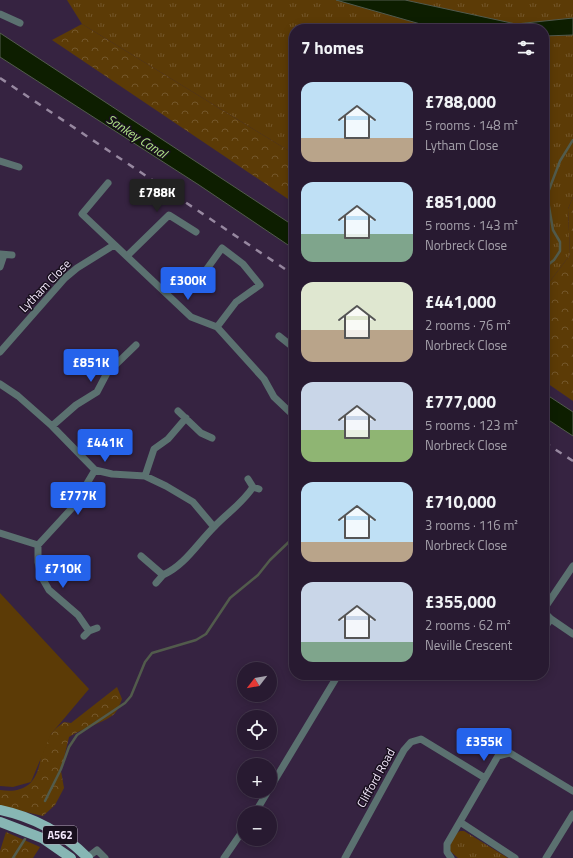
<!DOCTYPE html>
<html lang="en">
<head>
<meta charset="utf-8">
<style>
  body { margin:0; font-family:"Titillium Web",sans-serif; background:#302339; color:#f1f3f6; height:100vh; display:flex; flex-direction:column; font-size:15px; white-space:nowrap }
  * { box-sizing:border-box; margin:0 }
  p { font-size:13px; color:#a5a1ab }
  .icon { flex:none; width:22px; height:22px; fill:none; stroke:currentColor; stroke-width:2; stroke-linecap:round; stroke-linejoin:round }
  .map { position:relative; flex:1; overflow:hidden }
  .details { position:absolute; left:289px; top:24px; width:260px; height:656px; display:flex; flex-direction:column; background:#281a31; border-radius:16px; box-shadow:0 2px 10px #0003,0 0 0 1px #44384d }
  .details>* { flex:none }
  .needle { width:26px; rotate:239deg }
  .tools { position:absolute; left:237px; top:662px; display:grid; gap:8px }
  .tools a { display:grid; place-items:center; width:40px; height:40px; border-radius:50%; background:#281a31; box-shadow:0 2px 10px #0003,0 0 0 1px #44384d; font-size:20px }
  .price { position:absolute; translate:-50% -34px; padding:0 9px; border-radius:4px; background:#2563eb; color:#fff; font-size:13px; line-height:26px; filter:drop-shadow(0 1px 2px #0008) }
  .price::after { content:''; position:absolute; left:50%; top:24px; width:12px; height:9px; margin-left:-6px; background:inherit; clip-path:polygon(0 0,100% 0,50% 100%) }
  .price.selected { background:#222; color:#fff }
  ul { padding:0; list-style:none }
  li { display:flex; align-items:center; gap:12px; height:100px; padding:0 12px }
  li span { display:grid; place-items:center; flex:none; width:112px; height:80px; border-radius:12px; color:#555 }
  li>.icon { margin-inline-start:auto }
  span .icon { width:48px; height:48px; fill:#fffc; stroke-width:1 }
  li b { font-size:17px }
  h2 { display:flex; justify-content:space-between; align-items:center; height:48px; padding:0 12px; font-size:17px }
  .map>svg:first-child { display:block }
  .grass { fill:url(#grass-tufts) }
  .forest { fill:url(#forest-crowns) }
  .green { fill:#5c3b06 }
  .water { fill:#0d1e00; stroke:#525b4c }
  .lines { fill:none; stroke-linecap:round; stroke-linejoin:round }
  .stream { stroke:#525b4c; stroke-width:2.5 }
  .minor { stroke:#5b7170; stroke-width:7 }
  .primary { stroke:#87b6b4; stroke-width:10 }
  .rail { stroke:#9788a0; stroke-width:2.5; stroke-dasharray:7 7; stroke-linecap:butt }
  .labels { text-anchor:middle; stroke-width:3; stroke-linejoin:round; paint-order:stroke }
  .shield { fill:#19101e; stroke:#b2a7b9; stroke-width:1 }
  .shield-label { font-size:11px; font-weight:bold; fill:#f4e8fc }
  .street-label { font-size:12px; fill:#f4e8fc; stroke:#19101e }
  .water-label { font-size:13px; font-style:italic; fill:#aee185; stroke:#19101e }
</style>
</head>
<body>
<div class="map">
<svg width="573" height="858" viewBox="0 0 573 858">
  <defs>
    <pattern id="grass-tufts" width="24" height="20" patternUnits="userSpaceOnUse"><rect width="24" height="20" fill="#5c3b06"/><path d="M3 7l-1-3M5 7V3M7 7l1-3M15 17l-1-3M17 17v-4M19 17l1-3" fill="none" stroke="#74572b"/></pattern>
    <pattern id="forest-crowns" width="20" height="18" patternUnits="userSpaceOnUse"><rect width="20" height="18" fill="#5c3b06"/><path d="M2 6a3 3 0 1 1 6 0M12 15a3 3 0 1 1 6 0" fill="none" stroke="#74572b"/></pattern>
  </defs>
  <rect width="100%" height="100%" fill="#362341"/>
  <path class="grass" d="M67,0H336L438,29H294V154L82,24Z
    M405,0H573V18L516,24Z
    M573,35V197L568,209L570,255L544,289V36Z
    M460,831H464L508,858H458L450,851C449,844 453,835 460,831Z"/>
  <path class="forest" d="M82,24L294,154V203L52,40Z
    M573,197V401L544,381V289L570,255L568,209Z
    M117,687L122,699C120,704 117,712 113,715C101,724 83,728 69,737L61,771L64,788L55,805L43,816L0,806V790C20,793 34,787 39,766C41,761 40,756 42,751C46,738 53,730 64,722L71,723Z
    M6,832L40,847L33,858H0V851Z"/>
  <path class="green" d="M0,593L89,689L51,734L31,782L13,787L0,786Z"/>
  <path class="water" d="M336,0H405L516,24L573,18V35L544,36V29H438Z
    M0,33L294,226V249L199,185L0,57Z
    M544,393L573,412V436L544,417Z"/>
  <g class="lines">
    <path class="stream" d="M544,268L554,260L560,251V242L553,230L547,195L560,161L573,140
      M45,801L61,769L69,747L77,735L125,703L131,696L145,662L152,653L196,640L206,634L230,598L258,575L270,560L294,537
      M13,858L25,839"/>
    <path class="minor" d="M0,14L20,23
      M0,161L19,167
      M108,183L82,214L191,317L217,327L264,379L274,397L294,416
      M0,254L12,255
      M127,256L169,215L196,232
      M0,267L4,255
      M201,277L222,248L243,264L260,285L236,302L217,327
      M279,336L294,348
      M0,352L65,278L77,268L114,245
      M0,384L18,396L52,426L95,470L112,474L145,476L166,486L193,502L214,527
      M178,411L201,433L212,438
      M52,426L76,405L97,392L107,373L136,345
      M145,476L154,449L168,439L186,418
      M248,479L253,487L259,489
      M0,533L38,545
      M141,556L163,575L156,583
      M163,575C185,565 197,544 214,527C227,513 243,503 253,487
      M544,609L573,566
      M544,612L551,619L573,634
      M544,628L551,619
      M89,631L78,615L49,590L41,576L38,562V545L73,507L95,470
      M84,636L89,631L97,628
      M270,788L338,675
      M255,813L268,791
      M460,822L515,858
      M88,857L97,850L105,858
      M224,858L244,829
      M345,858L404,750L411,742L421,739L485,778
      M451,858L447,852V844L498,756L510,753L573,791
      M546,858L573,814"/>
    <path class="primary" d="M0,810C33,817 64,834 88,858
      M0,822L42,838L71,858"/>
    <path class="rail" d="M0,78L294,275
      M544,442L573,461"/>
  </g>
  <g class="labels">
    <rect class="shield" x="43" y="826" width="34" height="18" rx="3"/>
    <g class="shield-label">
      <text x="60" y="839">A562</text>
    </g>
    <g class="street-label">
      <text transform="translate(45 286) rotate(-46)" y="4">Lytham Close</text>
      <text transform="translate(376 778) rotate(-61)" y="4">Clifford Road</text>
    </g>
    <g class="water-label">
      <text transform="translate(137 136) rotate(33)" y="5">Sankey Canal</text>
    </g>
  </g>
</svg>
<div class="tools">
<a><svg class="needle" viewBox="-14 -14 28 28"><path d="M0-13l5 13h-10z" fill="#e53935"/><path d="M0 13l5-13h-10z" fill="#a5a1ab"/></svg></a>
<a><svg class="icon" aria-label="locate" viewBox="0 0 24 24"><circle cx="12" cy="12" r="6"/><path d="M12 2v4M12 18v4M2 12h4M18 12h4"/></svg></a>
<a>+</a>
<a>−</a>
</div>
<b class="price selected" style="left:157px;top:213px">£788K</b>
<b class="price" style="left:188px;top:301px">£300K</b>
<b class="price" style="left:91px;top:383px">£851K</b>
<b class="price" style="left:105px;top:463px">£441K</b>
<b class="price" style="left:78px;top:516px">£777K</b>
<b class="price" style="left:63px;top:589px">£710K</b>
<b class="price" style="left:484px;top:762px">£355K</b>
<section class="details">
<h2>7 homes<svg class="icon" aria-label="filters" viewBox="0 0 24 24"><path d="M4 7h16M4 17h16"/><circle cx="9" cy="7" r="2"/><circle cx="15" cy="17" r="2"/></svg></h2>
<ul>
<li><span style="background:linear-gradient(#bfe0f5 70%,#b9a48a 0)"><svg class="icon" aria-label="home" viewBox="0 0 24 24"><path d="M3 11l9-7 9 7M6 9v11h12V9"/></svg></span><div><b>£788,000</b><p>5 rooms · 148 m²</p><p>Lytham Close</p></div></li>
<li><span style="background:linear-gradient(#bfe0f5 65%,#7fa58c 0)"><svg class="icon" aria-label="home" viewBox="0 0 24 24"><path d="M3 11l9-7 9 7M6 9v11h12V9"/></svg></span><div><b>£851,000</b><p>5 rooms · 143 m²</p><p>Norbreck Close</p></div></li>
<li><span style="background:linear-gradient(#dfe7d0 60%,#b9a48a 0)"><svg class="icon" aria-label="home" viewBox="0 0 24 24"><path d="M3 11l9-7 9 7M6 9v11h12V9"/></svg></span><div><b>£441,000</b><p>2 rooms · 76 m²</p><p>Norbreck Close</p></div></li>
<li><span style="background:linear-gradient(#c9d6e8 60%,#8fb573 0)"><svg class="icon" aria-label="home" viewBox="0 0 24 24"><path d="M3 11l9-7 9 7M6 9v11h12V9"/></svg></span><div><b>£777,000</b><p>5 rooms · 123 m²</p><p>Norbreck Close</p></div></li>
<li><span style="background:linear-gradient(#bfe0f5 75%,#b9a48a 0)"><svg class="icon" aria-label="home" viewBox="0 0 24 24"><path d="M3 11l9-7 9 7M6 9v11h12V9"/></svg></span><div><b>£710,000</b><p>3 rooms · 116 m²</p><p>Norbreck Close</p></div></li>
<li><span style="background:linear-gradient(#c9d6e8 75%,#7fa58c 0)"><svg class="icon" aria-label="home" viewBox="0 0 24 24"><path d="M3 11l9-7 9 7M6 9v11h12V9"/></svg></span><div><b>£355,000</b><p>2 rooms · 62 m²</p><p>Neville Crescent</p></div></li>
</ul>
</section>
</div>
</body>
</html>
